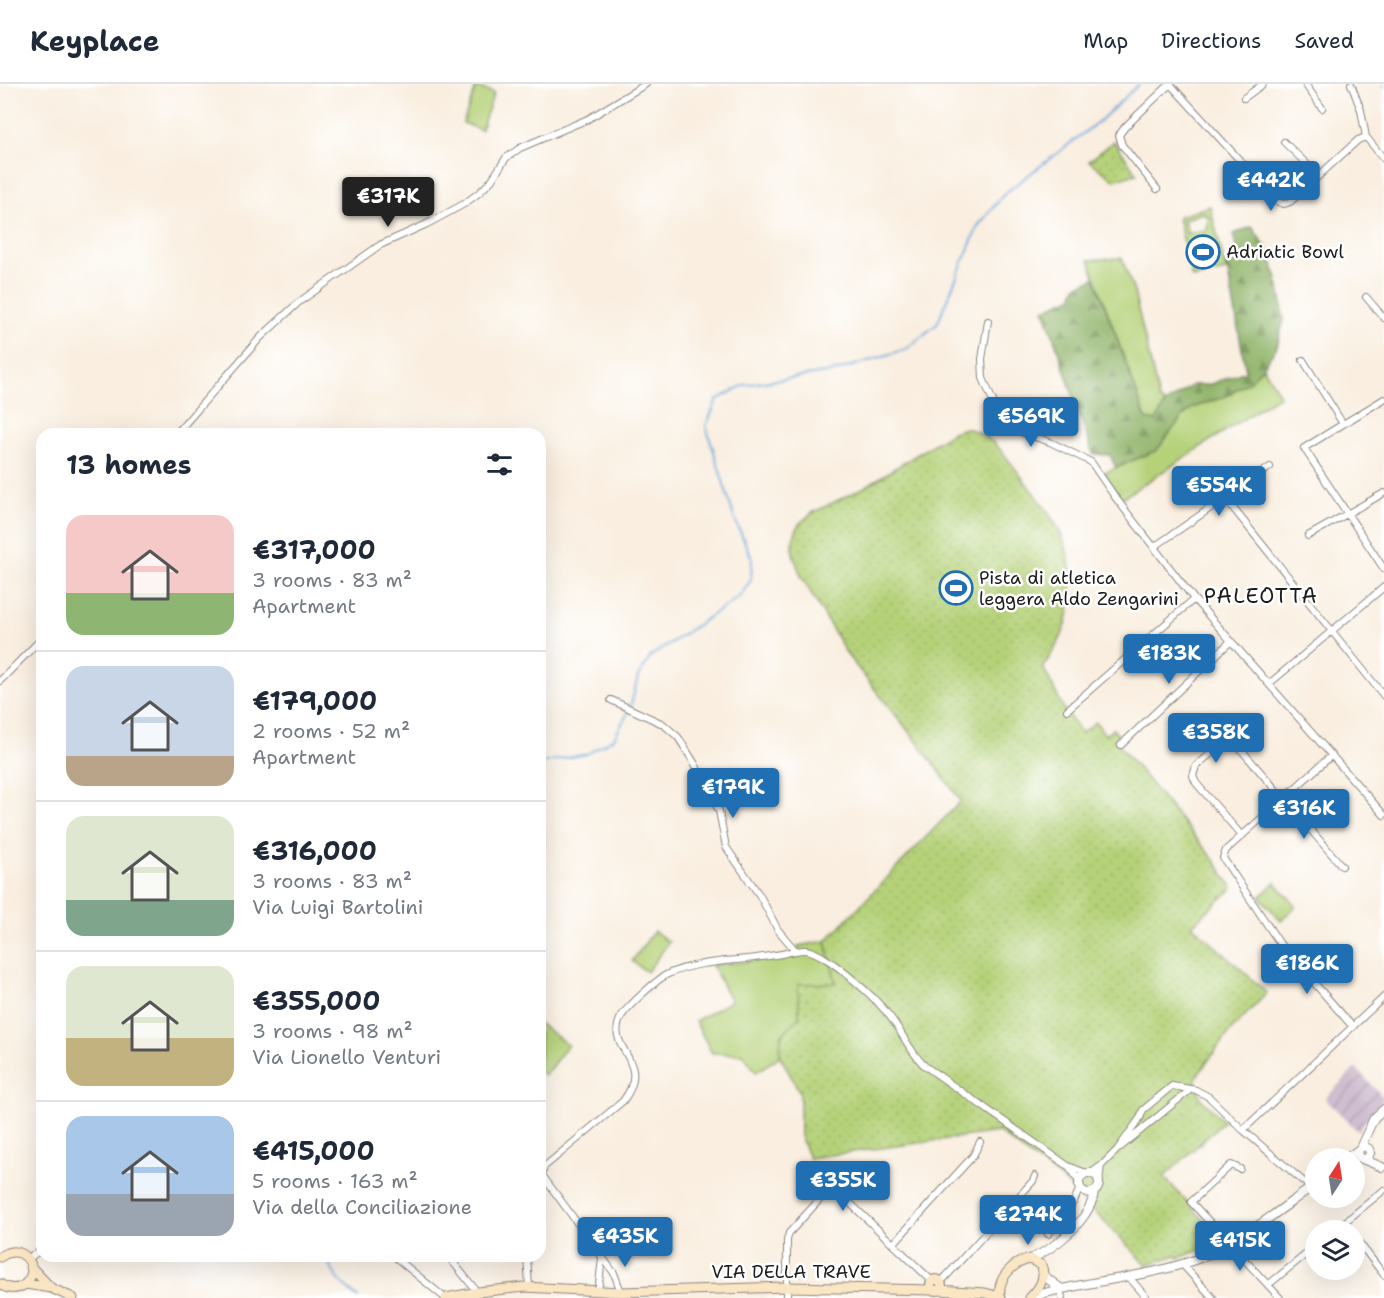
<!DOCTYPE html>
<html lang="en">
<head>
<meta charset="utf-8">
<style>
  body { margin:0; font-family:"Shantell Sans",sans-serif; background:#f6f6f7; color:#1f2937; height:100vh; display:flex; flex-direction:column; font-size:22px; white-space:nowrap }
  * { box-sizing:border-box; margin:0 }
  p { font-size:20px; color:#747a83 }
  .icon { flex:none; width:33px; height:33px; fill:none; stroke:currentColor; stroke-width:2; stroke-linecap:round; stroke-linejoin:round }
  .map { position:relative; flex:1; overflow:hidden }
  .panel { position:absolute; left:36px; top:344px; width:510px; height:834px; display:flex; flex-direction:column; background:#fff; border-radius:18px; box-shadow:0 6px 24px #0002 }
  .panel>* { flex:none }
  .needle { width:39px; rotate:12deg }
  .fabs { position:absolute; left:1305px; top:1064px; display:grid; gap:12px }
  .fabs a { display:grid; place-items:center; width:60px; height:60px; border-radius:50%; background:#fff; box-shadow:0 6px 24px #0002; font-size:30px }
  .price { position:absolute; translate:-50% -51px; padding:0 14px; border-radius:6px; background:#1f6fb2; color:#fff; font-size:20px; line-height:39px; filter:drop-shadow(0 2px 3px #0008) }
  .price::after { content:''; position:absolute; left:50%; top:36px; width:18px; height:14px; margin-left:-9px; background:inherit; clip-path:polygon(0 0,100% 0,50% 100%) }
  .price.active { background:#222; color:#fff }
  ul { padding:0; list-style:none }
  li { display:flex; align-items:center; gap:18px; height:150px; padding:0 30px }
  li+li { border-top:2px solid #e0e1e3 }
  li span { display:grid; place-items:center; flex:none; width:168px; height:120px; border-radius:18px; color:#555 }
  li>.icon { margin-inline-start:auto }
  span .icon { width:72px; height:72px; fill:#fffc; stroke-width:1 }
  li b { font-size:26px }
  h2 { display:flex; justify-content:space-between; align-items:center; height:72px; padding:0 30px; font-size:26px }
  header { display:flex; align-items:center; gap:36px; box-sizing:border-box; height:84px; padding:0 30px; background:#fff; border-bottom:2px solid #e0e1e3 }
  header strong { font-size:28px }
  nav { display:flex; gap:33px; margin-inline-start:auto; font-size:21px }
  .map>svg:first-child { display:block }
  .industrial { fill:url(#industrial-furrows) }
  .green { fill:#b5d279; stroke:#68774a; stroke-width:1.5; fill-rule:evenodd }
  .forest { fill:url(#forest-firs); stroke:#566842; stroke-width:1.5 }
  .park { fill:url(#park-dots); stroke:#68774a; stroke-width:1.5 }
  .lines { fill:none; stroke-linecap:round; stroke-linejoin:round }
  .stream { stroke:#68a7db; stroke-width:2 }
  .minor-casing { stroke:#8a857e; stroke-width:8 }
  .tertiary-casing { stroke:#8a857e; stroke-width:10 }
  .secondary-casing { stroke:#8a857e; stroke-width:11 }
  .minor { stroke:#fff; stroke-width:6 }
  .tertiary { stroke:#fff; stroke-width:8 }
  .secondary { stroke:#fbe6c4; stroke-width:9 }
  .labels { text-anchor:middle; stroke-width:5; stroke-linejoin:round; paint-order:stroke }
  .poi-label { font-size:18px; fill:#1c1c1c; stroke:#fff; text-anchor:start }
  .street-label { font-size:18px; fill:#1c1c1c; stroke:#fff }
  .quarter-label { font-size:21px; letter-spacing:1.5px; fill:#1c1c1c; stroke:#fff }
</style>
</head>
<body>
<header>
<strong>Keyplace</strong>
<nav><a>Map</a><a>Directions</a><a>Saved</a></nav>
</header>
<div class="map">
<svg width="1384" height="1214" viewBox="0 0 1384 1214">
  <defs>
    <pattern id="industrial-furrows" width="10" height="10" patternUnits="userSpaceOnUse" patternTransform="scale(1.5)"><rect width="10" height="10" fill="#cfbdd0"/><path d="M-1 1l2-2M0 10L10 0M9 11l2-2" fill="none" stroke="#b1a2b2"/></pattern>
    <pattern id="forest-firs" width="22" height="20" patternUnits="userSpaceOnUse" patternTransform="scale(1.5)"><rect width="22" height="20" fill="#90b469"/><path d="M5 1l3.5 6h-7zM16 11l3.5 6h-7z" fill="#759256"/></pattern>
    <pattern id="park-dots" width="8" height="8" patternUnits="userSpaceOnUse" patternTransform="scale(1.5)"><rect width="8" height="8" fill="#b5d279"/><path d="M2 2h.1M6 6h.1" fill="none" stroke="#9bb468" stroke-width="1.8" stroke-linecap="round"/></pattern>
  </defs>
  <rect width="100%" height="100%" fill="#fff"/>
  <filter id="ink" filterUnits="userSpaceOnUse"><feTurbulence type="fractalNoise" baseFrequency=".0167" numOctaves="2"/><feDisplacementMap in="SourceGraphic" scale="12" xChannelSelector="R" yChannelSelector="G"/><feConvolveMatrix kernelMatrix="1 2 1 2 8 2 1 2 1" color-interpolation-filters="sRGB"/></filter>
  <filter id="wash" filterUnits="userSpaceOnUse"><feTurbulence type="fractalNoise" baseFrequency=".008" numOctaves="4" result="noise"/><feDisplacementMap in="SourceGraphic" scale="24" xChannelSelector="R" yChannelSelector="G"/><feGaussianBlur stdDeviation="1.35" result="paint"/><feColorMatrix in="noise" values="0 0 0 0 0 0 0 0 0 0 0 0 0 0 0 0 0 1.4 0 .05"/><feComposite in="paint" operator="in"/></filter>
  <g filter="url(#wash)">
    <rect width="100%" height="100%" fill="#f9eedf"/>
    <path class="industrial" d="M1356,984L1384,1014L1366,1035L1359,1048L1325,1015Z"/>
    <path class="green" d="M476,3L494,9L481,46L463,39Z
      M1210,122L1226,187L1192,194L1178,133ZM1202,129L1209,133L1207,145L1204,148L1199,147L1187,149L1184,136Z
      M1122,174L1134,208L1159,315L1165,320L1156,337L1146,335L1089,176Z
      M1263,283L1280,311L1121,415L1104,389L1157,366L1182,333L1192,324L1226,312L1249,297Z
      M1275,798L1296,822L1281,837L1260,813Z
      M654,847L669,858L647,888L632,877Z
      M826,857L836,899L781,952L780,972L756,988L743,970L712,969L695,937L731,917L712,881L775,874L798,869V862Z
      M540,940L568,961L545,991L540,988Z"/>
    <path class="forest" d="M1252,143L1270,169L1279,203L1284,235L1277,263L1263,283L1250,297L1226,312L1192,324L1182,333L1157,366L1116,384L1110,371L1093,370L1044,225L1072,213L1076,202L1095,194L1146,335L1156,337L1165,320L1193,301H1208L1246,287C1239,251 1234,216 1226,180L1240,177L1233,150Z"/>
    <path class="park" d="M1114,57L1137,90L1114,96L1089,77Z
      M966,344C993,351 1004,370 1020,391C1033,409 1050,427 1060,448C1074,478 1075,521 1062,551C1057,562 1050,573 1043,583L1064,625L1081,649L1096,638L1105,651L1113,645L1122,656L1118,660L1215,777L1233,804L1192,841L1267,909L1232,945L1195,994L1201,1015L1224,1037L1164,1093L1221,1155L1218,1159L1179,1174L1176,1171L1147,1181L1063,1096L998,1048L809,1074L800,1052V1009L780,972L781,952L799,933L798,900L836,899L826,857L961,717L919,660L848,572L801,492L793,470V455L799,440L812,429L865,403L953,348Z"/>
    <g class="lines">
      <path class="stream" d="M1383,0L1384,3
        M540,679L587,670L614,654L630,625L638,593L651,572L739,513L751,496L752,475L735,436L706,342L717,316L744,301L833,288L906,265L937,240L978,142L1005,109L1102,35L1139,0
        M326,1172C331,1190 344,1202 358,1214"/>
    </g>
  </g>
  <g filter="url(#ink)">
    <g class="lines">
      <g class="minor-casing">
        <path id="minor" d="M1170,0L1278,118L1284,120L1290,118L1358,56L1366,53
          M1305,0L1322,24
          M1351,0L1361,26L1366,53L1384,75
          M1244,14L1263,0
          M1284,58L1319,92
          M1157,105L1122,61L1119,51L1125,43L1170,0
          M1366,213L1384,234
          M988,237L982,275L983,294L994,320L1018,347L1050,358L1091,378L1115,413L1194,515L1384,731
          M1303,276L1343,340
          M1384,315L1304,364L1384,485
          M176,350L260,254L299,218L380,161L427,140L464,120L480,108L491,97L506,74L520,64L588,35L646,0
          M1225,414L1384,612
          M1308,452L1384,409
          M1154,463L1270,383
          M0,597L42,554
          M1270,599L1384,503
          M611,616L663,640L678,653L695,680L719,727L726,763L760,812L778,846L795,866
          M1067,626L1194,515
          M1121,661L1231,557
          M1332,671L1226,766L1223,774L1280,860L1353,943
          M1242,752L1196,699L1193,692L1196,682L1226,657L1237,661L1342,782
          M1243,1046L1384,913
          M1117,1066L1140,1034L1143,1026L1172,1002L1196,1006L1209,1013L1243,1046L1310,1103
          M1070,1084L1079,1097
          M1240,1085L1231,1081L1191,1118L1280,1214
          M1091,1089L1101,1082L1117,1066L1190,1006
          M1099,1097L1101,1082
          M1344,1138L1350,1146
          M1335,1146L1384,1106
          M1048,1150L1074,1117L1080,1104
          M1354,1152L1384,1191
          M894,1159L973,1072L980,1058
          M448,1172L474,1204L475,1208
          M527,1172L529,1203
          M395,1173L445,1214
          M28,1175L42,1165
          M1182,1180L1213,1214
          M1128,1192L1147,1214
          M941,1198L1033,1097L1035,1092
          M1268,1201L1316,1162
          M1060,1204L1062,1214
          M598,1208L602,1174
          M621,1208L614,1189L542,1091L544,1083L623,1017C654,976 604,965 621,933C626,924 657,895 668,890C702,875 739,878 775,871C785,870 796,865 806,866C812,867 818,870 823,873C843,885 878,916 891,934C903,950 910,968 925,982L1068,1082L1086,1089
          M787,1214V1156L789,1149L832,1102L932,1197"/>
      </g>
      <g class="tertiary-casing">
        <path id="tertiary" d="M1360,1064L1374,1034L1384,1025
          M1347,1074L1358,1066
          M1363,1075L1368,1074L1370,1069L1369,1065L1364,1062L1358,1066L1359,1073L1360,1074L1382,1083
          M1079 1099a10 10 0 1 1 20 0a10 10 0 1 1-20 0Z
          M1030,1175C1054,1165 1092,1135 1094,1107
          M1044,1192L1060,1204
          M1031,1213C1088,1195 1149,1195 1205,1172C1245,1155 1280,1125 1316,1100"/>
      </g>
      <g class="secondary-casing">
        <path id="secondary" d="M0,1173C15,1162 31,1170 32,1188C28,1204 13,1209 0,1200
          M32,1184L51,1204
          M930.5 1201a5.5 5.5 0 1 1 11 0a5.5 5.5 0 1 1-11 0Z
          M26,1200L51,1204L73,1214
          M938,1206L985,1209L1000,1213
          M446,1214L478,1208L524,1203L621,1208L787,1203L933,1206
          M1001,1214C995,1196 1013,1178 1030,1175L1041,1181C1047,1194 1039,1205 1030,1214"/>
      </g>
      <use href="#minor" class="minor"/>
      <use href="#tertiary" class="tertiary"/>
      <use href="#secondary" class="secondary"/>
    </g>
  </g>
  <defs>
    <g id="stadium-ring" transform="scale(1.725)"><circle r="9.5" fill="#fff" stroke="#1f6fb2" stroke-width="1.5"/><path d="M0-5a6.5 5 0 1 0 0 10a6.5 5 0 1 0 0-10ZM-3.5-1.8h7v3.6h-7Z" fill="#1f6fb2"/></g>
  </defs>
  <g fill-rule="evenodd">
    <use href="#stadium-ring" x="1203" y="168"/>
    <use href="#stadium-ring" x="956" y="504"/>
  </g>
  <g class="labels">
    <g class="poi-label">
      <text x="1226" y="174">Adriatic Bowl</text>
      <text x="979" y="500">Pista di atletica<tspan x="979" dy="21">leggera Aldo Zengarini</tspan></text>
    </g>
    <g class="street-label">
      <text x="791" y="1194">VIA DELLA TRAVE</text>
    </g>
    <g class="quarter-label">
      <text x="1261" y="519">PALEOTTA</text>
    </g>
  </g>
</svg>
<div class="fabs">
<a><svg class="needle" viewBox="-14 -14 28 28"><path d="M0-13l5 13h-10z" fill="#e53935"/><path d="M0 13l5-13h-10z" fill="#747a83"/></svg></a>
<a><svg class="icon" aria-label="layers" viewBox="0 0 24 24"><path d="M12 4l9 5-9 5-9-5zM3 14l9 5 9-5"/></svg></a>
</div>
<b class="price" style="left:1271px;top:128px">€442K</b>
<b class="price active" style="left:388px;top:144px">€317K</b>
<b class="price" style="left:1031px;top:364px">€569K</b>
<b class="price" style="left:1219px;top:433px">€554K</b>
<b class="price" style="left:1169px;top:601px">€183K</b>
<b class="price" style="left:1216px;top:680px">€358K</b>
<b class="price" style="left:733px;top:735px">€179K</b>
<b class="price" style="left:1304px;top:756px">€316K</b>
<b class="price" style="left:1307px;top:911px">€186K</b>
<b class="price" style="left:843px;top:1128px">€355K</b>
<b class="price" style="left:1028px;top:1162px">€274K</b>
<b class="price" style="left:625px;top:1184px">€435K</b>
<b class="price" style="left:1240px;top:1188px">€415K</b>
<section class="panel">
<h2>13 homes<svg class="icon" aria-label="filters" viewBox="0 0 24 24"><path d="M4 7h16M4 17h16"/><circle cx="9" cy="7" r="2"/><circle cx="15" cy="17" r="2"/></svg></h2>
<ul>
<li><span style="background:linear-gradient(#f6c9c9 65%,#8fb573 0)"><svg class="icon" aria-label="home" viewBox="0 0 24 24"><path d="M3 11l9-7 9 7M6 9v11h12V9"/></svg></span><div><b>€317,000</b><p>3 rooms · 83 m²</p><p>Apartment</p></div></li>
<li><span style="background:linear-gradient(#c9d6e8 75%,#b9a48a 0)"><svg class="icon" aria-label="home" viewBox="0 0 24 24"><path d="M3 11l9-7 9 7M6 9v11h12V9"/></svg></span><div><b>€179,000</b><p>2 rooms · 52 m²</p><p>Apartment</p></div></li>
<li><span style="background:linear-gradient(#dfe7d0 70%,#7fa58c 0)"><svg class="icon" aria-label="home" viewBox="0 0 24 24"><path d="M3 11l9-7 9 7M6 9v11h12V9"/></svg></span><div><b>€316,000</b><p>3 rooms · 83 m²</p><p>Via Luigi Bartolini</p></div></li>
<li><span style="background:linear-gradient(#dfe7d0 60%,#c2b280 0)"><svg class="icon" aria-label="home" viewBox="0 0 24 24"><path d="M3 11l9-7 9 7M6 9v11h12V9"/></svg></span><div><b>€355,000</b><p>3 rooms · 98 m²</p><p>Via Lionello Venturi</p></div></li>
<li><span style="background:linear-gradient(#a9c7e8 65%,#9aa5b1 0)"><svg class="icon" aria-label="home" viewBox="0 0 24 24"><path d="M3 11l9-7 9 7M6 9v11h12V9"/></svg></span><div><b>€415,000</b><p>5 rooms · 163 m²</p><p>Via della Conciliazione</p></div></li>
</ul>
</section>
</div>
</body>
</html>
